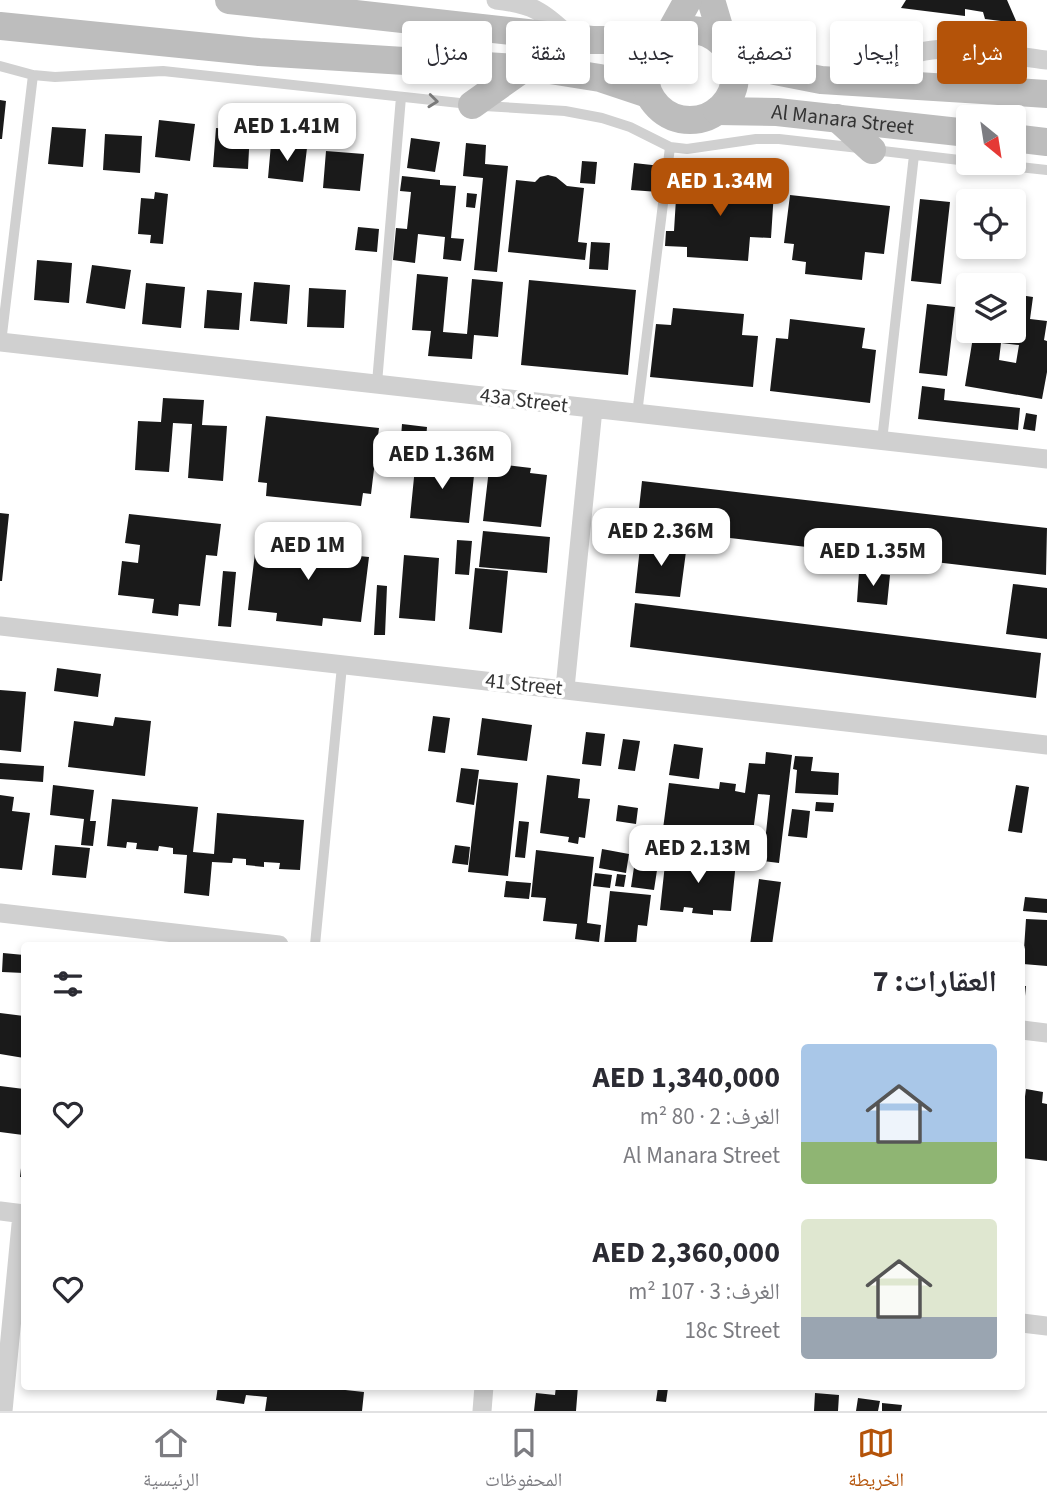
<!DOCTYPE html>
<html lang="ar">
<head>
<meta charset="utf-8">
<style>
  body { margin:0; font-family:"Source Sans 3","Noto Naskh Arabic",sans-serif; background:#f2f2f3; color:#2b2b33; direction:rtl; height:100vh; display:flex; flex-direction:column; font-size:26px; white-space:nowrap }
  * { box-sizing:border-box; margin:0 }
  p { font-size:23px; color:#7c7c81 }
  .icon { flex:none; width:38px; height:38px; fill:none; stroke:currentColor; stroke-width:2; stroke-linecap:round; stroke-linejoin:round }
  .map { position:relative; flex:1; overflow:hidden; direction:ltr }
  .side { position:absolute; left:21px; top:942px; width:1004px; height:448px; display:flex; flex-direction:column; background:#fff; border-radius:7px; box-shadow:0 4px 10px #0003; direction:rtl }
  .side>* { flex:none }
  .hud { position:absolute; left:21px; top:21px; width:1006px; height:63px; direction:rtl; display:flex; gap:14px }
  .needle { width:46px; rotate:150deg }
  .controls { position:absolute; left:956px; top:105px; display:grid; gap:14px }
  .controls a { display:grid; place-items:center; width:70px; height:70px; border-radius:7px; background:#fff; box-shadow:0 4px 10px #0003; font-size:35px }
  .price { position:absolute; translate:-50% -60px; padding:0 16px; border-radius:14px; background:#fff; color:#222; font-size:23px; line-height:46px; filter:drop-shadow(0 2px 4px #0008) }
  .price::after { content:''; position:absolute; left:50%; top:42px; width:21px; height:16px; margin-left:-10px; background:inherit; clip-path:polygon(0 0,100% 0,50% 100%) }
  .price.selected { background:#b45309; color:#fff }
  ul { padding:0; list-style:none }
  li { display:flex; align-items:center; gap:21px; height:175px; padding:0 28px }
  li span { display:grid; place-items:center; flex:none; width:196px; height:140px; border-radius:7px; color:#555 }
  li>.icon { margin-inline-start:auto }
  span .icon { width:84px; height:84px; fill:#fffc; stroke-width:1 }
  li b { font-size:30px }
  h2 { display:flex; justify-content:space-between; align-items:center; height:84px; padding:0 28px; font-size:30px }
  .chip { padding:0 24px; border-radius:7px; background:#fff; box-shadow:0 4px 10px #0003; font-size:24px; line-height:63px }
  .chip.selected { background:#b45309; color:#fff }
  .dock { display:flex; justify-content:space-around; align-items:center; height:98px; border-top:2px solid #e1e1e2; background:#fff; font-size:19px; color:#7c7c81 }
  .dock a { display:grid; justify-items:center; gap:4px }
  .dock .selected { color:#b45309 }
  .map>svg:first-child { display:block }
  .building { fill:#1a1a1a; fill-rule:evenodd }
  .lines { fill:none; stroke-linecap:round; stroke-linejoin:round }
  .lane { stroke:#d0d0d0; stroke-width:10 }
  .street { stroke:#d0d0d0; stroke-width:19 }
  .secondary { stroke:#bdbdbd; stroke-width:28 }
  .oneway { stroke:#7a7a7a }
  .labels { text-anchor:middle; stroke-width:7; stroke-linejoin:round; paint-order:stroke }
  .street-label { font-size:21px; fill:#333; stroke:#fff }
</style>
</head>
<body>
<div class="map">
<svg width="1047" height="1411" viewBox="0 0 1047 1411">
  <rect width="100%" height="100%" fill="#fff"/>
  <path class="building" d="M906,0H1007L1017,23L985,19L983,12L965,9V16L901,8Z
    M0,100L6,101L2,139H0Z
    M159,120L195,124L190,161L155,157Z
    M52,127L86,129L83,167L48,164Z
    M216,128L250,130L248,169L213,167Z
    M105,134L142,136L140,173L103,170Z
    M411,138L440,142L435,172L407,168Z
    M466,143L486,145L485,164L508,166L497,272L474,270L483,178L463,176Z
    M271,144L307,148L303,182L268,178Z
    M326,151L364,154L360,191L323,188Z
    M582,161L597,162L595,184L580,183Z
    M634,163L661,166L659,192L631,190Z
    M548,175L556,177L567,186L584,188L578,242L587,243L585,260L508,252L516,180L535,182L540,177Z
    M402,176L440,180V185L456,186L451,238L464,239L461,261L443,259L445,237L418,234L415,263L393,260L396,228L407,229L411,192L400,191Z
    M700,177L753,180L752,190L774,191L771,238L750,237L748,261L687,257V247L665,246L666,231H674L677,182L699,183Z
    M155,192L168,194L163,244L150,243L151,235L138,234L141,198L154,199Z
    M467,193L477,194L475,208L466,207Z
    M790,195L890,206L884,254L865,252L862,280L805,274L806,262L792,260L794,244L784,243Z
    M920,199L950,202L941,284L911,281Z
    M358,227L379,229L377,252L355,250Z
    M591,242L610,243L608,270L589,269Z
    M37,260L72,263L69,303L34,300Z
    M92,265L131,270L125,309L86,303Z
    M417,274L448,277L443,332L467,334L472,279L503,282L498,337L474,335L472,359L428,356L431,331L412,330Z
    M529,280L636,290L628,375L521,365Z
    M254,282L290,285L287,324L250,321Z
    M146,283L185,287L181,328L142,324Z
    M309,288L346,290L344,328L307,327Z
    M207,290L242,293L239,330L204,328Z
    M1013,294L1033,297L1030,319L1047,321L1044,340L1047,341V372L1042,399L965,386L974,331H1013ZM1001,343L1019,345L1016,363L999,360Z
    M927,304L955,307L947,376L919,373Z
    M673,308L744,314L742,335L758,336L753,387L650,377L656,324L671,325Z
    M790,319L865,328L862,348L876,350L870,403L770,391L776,338L788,339Z
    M922,386L945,389L944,400L1020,408L1018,430L918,419Z
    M163,398L204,400L202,425L227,426L223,481L188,478L192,424L173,423L169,472L135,470L138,421L161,422Z
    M1026,413L1037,415L1035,431L1023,429Z
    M266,416L379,428L371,494L363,493L361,506L266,496L267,483L258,482Z
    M402,424L427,427L425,453L400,451Z
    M416,457L460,461L459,465L475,466L469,523L410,518Z
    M506,465L531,468L530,473L547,475L541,527L483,521L489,469L505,470Z
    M642,481L1047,528L1046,575L637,527Z
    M0,513L9,514L2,581H0Z
    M129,514L221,524L217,556L206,555L200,606L179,604L178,616L152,613L154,599L118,595L122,561L138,563L140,545L125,543Z
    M483,531L550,537L547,573L479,567Z
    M265,538L360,548L359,556L369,557L361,622L323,618L322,626L304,624L276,621L277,613L248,610L256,545H264Z
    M641,538L687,544L680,597L635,593Z
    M457,540L472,541L469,575L455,574Z
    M404,555L439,558L435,621L399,618Z
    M475,568L508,571L502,633L469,629Z
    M223,571L236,572L231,627L218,626Z
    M859,572L890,575L887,605L857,602Z
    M1013,584L1047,588V639L1006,634Z
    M377,585L387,586L385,635H374Z
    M635,603L1041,653L1036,698L630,647Z
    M57,668L101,674L98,697L54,691Z
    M0,690L26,692L21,752L0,750Z
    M433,716L450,718L445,753L428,751Z
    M115,717L151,721L145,776L68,767L74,721L113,726Z
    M482,718L532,725L527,761L477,755Z
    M586,732L605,734L601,766L582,764Z
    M623,739L640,741L635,771L618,769Z
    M674,744L703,748L699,779L669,775Z
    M766,752L792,755L779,863L763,861L770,795L758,794L750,855L661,844L669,783L719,789L720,782L736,784L735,791L745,793L749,763L765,764Z
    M795,756L813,757L811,771L839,773L838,795L795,793L797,770L793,769Z
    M0,763L44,766L43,782L0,779Z
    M461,768L479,770L474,805L456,802Z
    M547,775L580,779L578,798L590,799L585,838L579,837L578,844L568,842L569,837L540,833Z
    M479,779L518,783L508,876L468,872Z
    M53,785L94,790L90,821H96L93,846L81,845L84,819L50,815Z
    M1016,785L1029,787L1022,833L1008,831Z
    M0,795L14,797L12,811L30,813L22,870L0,868Z
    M112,799L198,807L193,852L214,854L217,813L304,820L300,870L279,869L280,863L264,862V867L246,865V859L233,858L232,863L212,862L209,896L184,893L187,855L173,854V848L159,846L158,851L136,849L137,843L127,842L126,848L107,846Z
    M816,802L834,803L833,812L815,811Z
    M618,805L638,808L636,824L616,821Z
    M792,809L810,811L807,838L788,836Z
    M519,821L529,822L525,858L515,857Z
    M55,845L90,848L86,878L52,875Z
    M455,845L470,847L468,865L452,863Z
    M602,849L629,854L626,873L599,868Z
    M536,850L594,857L587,923L601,925L599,942L575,939L577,924L543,921L546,898L531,897Z
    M636,854L659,857L654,890L631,887Z
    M666,855L736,862L731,911L713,910V915L692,913L693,908L684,907L683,912L660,910Z
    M595,873L612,875L610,888L593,886Z
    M617,874L626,875L624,887L615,886Z
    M759,879L781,882L772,945H750Z
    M506,881L531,883L529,899L504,897Z
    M610,891L651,895L647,926L638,925L636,945H604Z
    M1025,897L1047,899V913L1023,911Z
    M1026,919L1047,920V966L1023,964Z
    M3,953L24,955V973L2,972Z
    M1022,986H1026L1024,1006H1022Z
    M0,1013L24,1016V1058L0,1054Z
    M0,1086L24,1089L23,1135L0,1132Z
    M1026,1089L1043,1092L1042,1103L1047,1104V1161L1022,1158V1119Z
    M23,1150H24V1177H20Z
    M218,1386H337L336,1389L364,1392L362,1411H265L267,1397L246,1395L244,1404L216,1400Z
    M556,1386H578L576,1411H534L536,1393L555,1395Z
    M658,1387L668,1388L666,1402L656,1401Z
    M815,1393L839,1395L838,1411H814Z
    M858,1398L880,1401L878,1411H856Z
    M882,1403L902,1405L901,1411H882Z"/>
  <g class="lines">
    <path class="lane" d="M0,66L33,75L55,77L163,71L469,104
      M484,106L565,111L602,118L630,127L670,147L687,149L756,139H779L859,148
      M874,150L968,161
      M983,163L1047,170
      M1,343L33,75
      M377,383L401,97
      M637,414L670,147
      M882,441L914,155
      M315,945L342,666"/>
    <path class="street" d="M496,0C532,4 543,11 569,36
      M865,83C881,73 898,60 917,53C951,42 1011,56 1047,60
      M0,342L1047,459
      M0,626C349,666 698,704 1047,745
      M565,688L593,409
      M0,913L279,945
      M1022,1030L1047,1033
      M0,1211L24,1214
      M1022,1323L1047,1326
      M3,1411L22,1214
      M482,1411L484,1386"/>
    <g class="secondary">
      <path d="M229,0L592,40H661"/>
      <path d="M711,0L725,47"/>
      <path d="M0,26L259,52L550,70L600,78L648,94"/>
      <circle cx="690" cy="75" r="45"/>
      <path d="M668,36L688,0"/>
      <path d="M731,56L775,71L821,80L1047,94"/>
      <path d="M472,105L524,68"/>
      <path id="s1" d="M717,111L777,112L968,133"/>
      <path d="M837,118L872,150"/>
      <path d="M1013,138L1047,142"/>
    </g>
  </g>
  <defs><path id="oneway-chevron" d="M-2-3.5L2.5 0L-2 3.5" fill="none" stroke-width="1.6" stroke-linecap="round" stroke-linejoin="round" transform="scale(1.75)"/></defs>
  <use class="oneway" href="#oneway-chevron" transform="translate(433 101) rotate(6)"/>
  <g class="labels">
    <g class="street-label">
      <text dy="7" stroke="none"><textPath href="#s1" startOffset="126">Al Manara Street</textPath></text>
      <text transform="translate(524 400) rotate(7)" y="7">43a Street</text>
      <text transform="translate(524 684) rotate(6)" y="7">41 Street</text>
    </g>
  </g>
</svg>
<div class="controls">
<a><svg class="needle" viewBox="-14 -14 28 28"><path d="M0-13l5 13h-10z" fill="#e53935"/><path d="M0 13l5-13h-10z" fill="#7c7c81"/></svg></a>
<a><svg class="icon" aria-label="locate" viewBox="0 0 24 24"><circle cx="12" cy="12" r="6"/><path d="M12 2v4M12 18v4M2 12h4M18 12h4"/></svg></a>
<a><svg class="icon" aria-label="layers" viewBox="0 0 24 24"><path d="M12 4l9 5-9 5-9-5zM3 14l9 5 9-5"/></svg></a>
</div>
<b class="price" style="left:287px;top:163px">AED 1.41M</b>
<b class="price selected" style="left:720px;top:218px">AED 1.34M</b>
<b class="price" style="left:442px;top:491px">AED 1.36M</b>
<b class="price" style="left:661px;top:568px">AED 2.36M</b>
<b class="price" style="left:308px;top:582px">AED 1M</b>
<b class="price" style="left:873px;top:588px">AED 1.35M</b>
<b class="price" style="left:698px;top:885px">AED 2.13M</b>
<div class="hud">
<a class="chip selected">شراء</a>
<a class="chip">إيجار</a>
<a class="chip">تصفية</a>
<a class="chip">جديد</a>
<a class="chip">شقة</a>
<a class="chip">منزل</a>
</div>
<section class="side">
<h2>العقارات: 7<svg class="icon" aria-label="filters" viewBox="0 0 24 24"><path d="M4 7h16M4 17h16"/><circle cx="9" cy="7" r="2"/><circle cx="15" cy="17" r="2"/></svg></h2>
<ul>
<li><span style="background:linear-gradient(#a9c7e8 70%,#8fb573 0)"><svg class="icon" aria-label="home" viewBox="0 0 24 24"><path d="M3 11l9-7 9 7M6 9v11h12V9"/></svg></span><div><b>AED 1,340,000</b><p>الغرف: 2 · 80 m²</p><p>Al Manara Street</p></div><svg class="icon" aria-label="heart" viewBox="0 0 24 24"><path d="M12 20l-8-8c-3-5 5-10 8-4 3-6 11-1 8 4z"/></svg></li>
<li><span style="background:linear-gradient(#dfe7d0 70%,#9aa5b1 0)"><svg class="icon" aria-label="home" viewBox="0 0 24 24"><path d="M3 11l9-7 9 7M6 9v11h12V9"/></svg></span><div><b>AED 2,360,000</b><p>الغرف: 3 · 107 m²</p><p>18c Street</p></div><svg class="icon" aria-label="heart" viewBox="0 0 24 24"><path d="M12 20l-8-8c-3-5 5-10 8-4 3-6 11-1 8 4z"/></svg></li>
</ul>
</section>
</div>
<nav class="dock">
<a class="selected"><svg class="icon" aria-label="map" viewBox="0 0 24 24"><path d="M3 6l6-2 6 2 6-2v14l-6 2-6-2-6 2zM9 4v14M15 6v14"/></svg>الخريطة</a>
<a><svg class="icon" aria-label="saved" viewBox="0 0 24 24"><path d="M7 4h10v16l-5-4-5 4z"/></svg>المحفوظات</a>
<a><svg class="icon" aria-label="home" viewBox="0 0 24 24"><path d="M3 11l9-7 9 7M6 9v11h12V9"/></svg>الرئيسية</a>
</nav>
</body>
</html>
